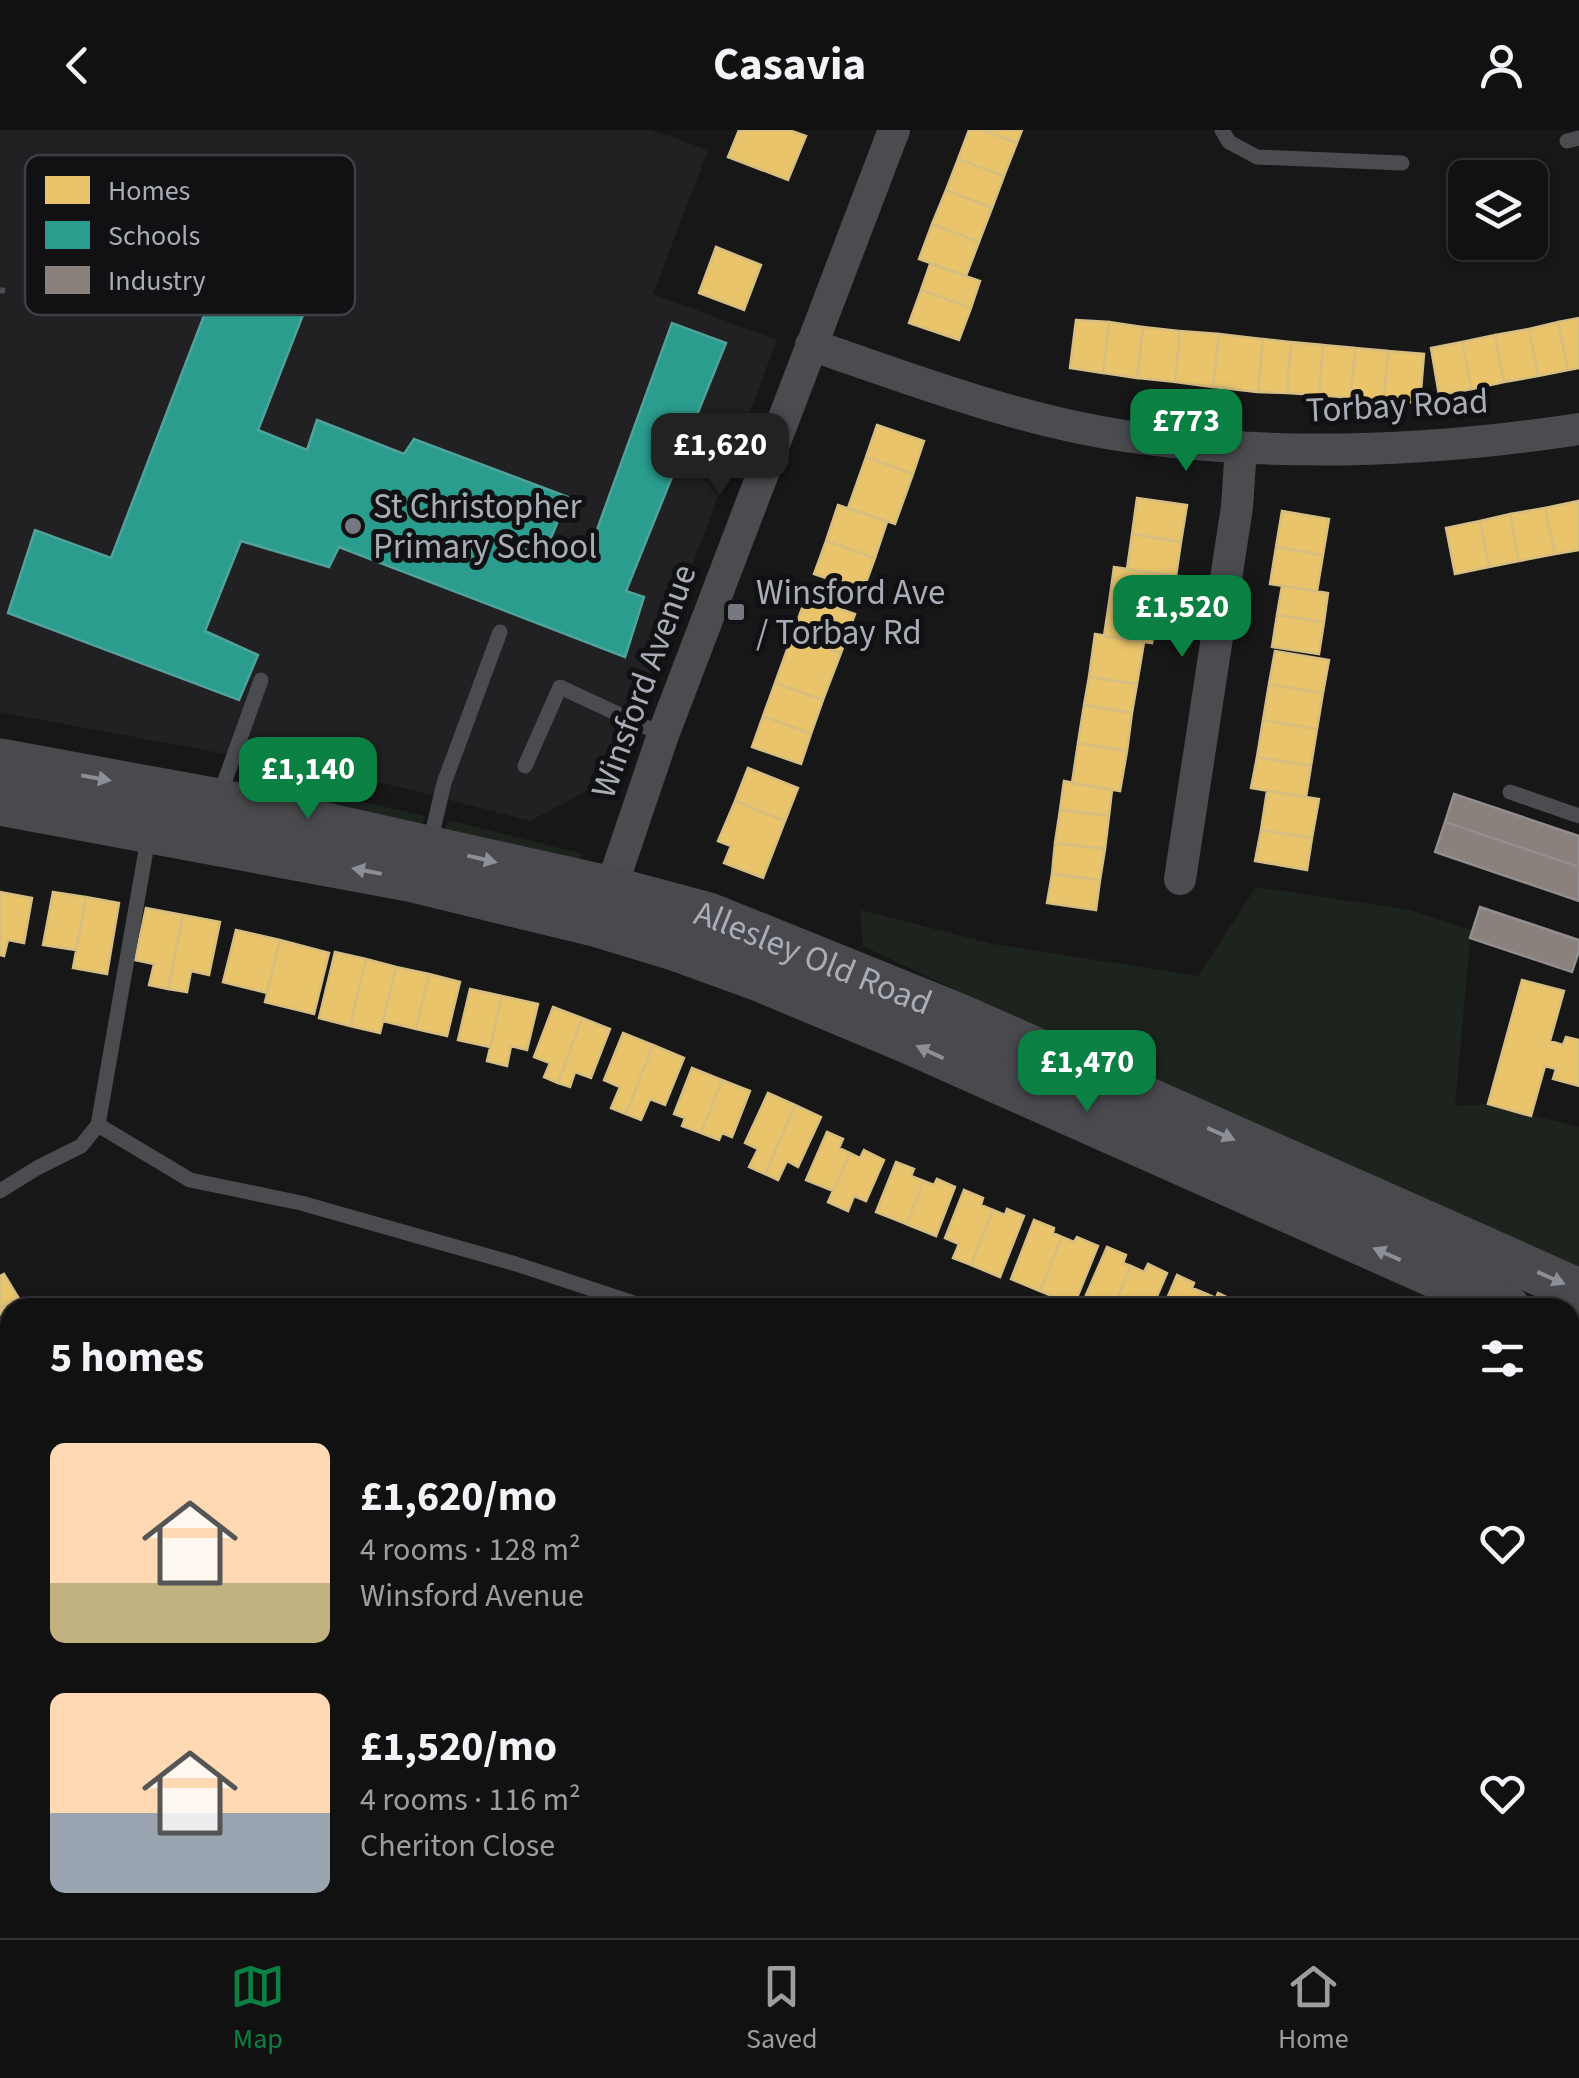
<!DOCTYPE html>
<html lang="en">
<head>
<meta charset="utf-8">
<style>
  body { margin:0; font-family:"Source Sans 3",sans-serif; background:#1e1f1f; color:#f1f3f6; height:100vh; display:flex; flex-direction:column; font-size:38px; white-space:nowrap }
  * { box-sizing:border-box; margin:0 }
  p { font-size:32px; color:#9c9d9f }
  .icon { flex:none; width:55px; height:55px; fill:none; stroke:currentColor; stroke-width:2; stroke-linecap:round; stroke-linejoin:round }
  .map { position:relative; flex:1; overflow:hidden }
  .side { position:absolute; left:0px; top:1168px; width:1580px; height:642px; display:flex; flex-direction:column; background:#111; border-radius:30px 30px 0 0; box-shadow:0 2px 8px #0004,0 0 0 2px #303131 }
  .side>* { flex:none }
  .buttons { position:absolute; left:1448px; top:30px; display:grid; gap:20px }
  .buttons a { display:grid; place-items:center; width:100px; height:100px; border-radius:15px; background:#111; box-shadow:0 2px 8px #0004,0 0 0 2px #303131; font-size:50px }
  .price { position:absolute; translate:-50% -85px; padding:0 22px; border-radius:20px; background:#0b8043; color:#fff; font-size:32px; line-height:65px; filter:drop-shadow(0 2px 5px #0008) }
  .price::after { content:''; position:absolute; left:50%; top:60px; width:30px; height:22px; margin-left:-15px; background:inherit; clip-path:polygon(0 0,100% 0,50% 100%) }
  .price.selected { background:#222; color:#fff }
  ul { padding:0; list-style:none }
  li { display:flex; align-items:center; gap:30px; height:250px; padding:0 50px }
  li span { display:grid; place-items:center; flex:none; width:280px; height:200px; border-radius:15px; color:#555 }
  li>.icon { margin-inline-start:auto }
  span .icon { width:120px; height:120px; fill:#fffc; stroke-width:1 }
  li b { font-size:42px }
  h2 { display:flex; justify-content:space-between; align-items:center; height:120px; padding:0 50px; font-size:42px }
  header { display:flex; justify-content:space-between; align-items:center; height:130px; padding:0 50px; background:#111; font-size:45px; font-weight:700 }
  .menu { display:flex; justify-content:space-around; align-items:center; height:140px; border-top:2px solid #303131; background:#111; font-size:28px; color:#9c9d9f }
  .menu a { display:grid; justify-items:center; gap:5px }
  .menu .selected { color:#0b8043 }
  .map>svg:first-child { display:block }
  .built { fill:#212123 }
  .green { fill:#1d241e }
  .homes { fill:#e9c46a; stroke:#d6bd81; stroke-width:2.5 }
  .schools { fill:#2a9d8f; stroke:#50a29b; stroke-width:2.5 }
  .industry { fill:#8a817c; stroke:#938e8e; stroke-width:2.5 }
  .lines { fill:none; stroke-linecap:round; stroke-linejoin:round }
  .path { stroke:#4d4e52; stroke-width:6; stroke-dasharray:5 8; stroke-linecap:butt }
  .service { stroke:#4b4c50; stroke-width:15 }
  .minor { stroke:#4b4c50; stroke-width:32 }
  .secondary { stroke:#4a4a4e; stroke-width:45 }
  .oneway { fill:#8c8f98 }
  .poi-dot { fill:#757880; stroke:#111113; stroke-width:4 }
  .labels { text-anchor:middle; stroke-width:10; stroke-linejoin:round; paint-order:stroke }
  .street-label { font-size:35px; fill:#a8adb8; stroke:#111113 }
  .poi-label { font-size:35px; fill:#a8adb8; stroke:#111113; text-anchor:start }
  .key { fill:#111113; stroke:#3e4045; stroke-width:2.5 }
  .key-label { font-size:28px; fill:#a8adb8 }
</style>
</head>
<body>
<header><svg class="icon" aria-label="back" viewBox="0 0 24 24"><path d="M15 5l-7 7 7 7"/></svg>Casavia<svg class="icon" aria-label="person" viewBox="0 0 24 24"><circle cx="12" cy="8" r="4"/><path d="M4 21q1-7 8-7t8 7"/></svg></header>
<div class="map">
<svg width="1579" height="1808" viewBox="0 0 1579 1808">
  <rect width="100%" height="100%" fill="#171717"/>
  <path class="built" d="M0,0H651L708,20L653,164L777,210L612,648L530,691L392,655L0,582Z"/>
  <path class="green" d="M282,653L425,686L420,702L279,666Z
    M448,690L583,724L575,731L443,706Z
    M1256,757L1410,780L1471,800L1455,976L1488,974L1579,997V1145L1159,956L863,816L860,780L993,814L1198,846Z"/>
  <path class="homes" d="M739,0H789L806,6L788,50L728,27Z
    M969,0H982L1017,13L1004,46L958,29Z
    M982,0H1022L1017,13Z
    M958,29L1004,46L992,78L946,60Z
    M946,60L992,78L979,112L932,94Z
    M932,94L979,112L966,146L919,129Z
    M716,117L761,135L744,180L699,163Z
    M930,134L980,151L971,178L921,160Z
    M921,160L971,178L959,210L909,193Z
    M1579,188V238L1568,240L1558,192Z
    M1076,190L1109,192L1103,243L1070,238Z
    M1109,192L1143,197L1137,248L1103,243Z
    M1558,192L1568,240L1538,246L1529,199Z
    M1143,197L1180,201L1175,252L1137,248Z
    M1529,199L1538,246L1504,252L1495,205Z
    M1180,201L1219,204L1213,257L1175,252Z
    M1219,204L1263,209L1258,262L1213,257Z
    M1495,205L1504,252L1472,259L1462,212Z
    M1263,209L1291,212L1287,263L1258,262Z
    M1291,212L1323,215L1319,265L1287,263Z
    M1462,212L1472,259L1439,265L1431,218Z
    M1323,215L1355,218L1351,268L1319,265Z
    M1355,218L1388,221L1384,270L1351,268Z
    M1388,221L1424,224L1420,273L1384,270Z
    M877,295L924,311L913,344L866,327Z
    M866,327L913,344L895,394L848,378Z
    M1137,368L1187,375L1181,412L1132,404Z
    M1578,371L1579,420L1555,424L1545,378Z
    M838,375L887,392L875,428L826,411Z
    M1545,378L1555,424L1519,431L1510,384Z
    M1282,381L1329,389L1323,425L1276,417Z
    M1510,384L1519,431L1489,437L1480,391Z
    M1480,391L1489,437L1455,444L1446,398Z
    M1132,404L1181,412L1176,446L1127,439Z
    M826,411L875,428L863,461L814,444Z
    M1276,417L1323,425L1317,461L1270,454Z
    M1114,437L1162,444L1157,479L1109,473Z
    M1282,456L1328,463L1324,492L1277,485Z
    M806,467L855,484L841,523L792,506Z
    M1109,473L1157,479L1152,513L1104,506Z
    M1277,485L1324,492L1319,524L1272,517Z
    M1095,504L1144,512L1137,554L1089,547Z
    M792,506L841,523L823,570L775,553Z
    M1275,521L1329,530L1323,563L1269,554Z
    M1089,547L1137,554L1132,583L1084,575Z
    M775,553L823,570L811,604L763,586Z
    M1269,554L1323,563L1317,599L1263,590Z
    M1084,575L1132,583L1127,621L1078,613Z
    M763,586L811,604L801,634L752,617Z
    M1263,590L1317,599L1311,636L1257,627Z
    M1078,613L1127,621L1120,661L1072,653Z
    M1257,627L1311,636L1306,667L1251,658Z
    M748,638L798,658L785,691L735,671Z
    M1064,651L1112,660L1109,686L1060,680Z
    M1267,661L1319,669L1312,708L1261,700Z
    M735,671L785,691L763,748L724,733L731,716L718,711Z
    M1060,680L1109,686L1105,719L1055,713Z
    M1261,700L1312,708L1307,740L1255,731Z
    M1055,713L1105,719L1100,750L1052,744Z
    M1052,744L1100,750L1096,780L1047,773Z
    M0,762L32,768L24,813L8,810L4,826L0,825Z
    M53,762L86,767L76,820L43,815Z
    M86,767L119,773L107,844L73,838Z
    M146,778L183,785L168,859L149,855L154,834L135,830Z
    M183,785L220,792L209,845L191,841L187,862L168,859Z
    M236,800L280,810L267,863L223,852Z
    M280,810L329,823L314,884L265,872Z
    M335,822L366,829L350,896L319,888Z
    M366,829L396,837L380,903L350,896Z
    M396,837L429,844L416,899L383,891Z
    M429,844L460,852L447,906L416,899Z
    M1522,850L1564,861L1550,911L1563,915L1566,907L1579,910V956L1553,949L1556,939L1545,936L1531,986L1488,974Z
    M470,859L502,866L490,917L458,910Z
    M502,866L538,874L527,920L511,916L507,936L487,931Z
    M553,877L582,888L558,953L544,947L550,933L534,927Z
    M582,888L610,899L591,948L575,942L570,957L558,953Z
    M623,903L653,915L626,984L611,978L620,957L604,950Z
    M653,915L684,928L665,975L650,969L641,990L626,984Z
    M692,938L722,950L701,1003L682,996L685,988L674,984Z
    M722,950L750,961L732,1007L722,1003L719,1010L701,1003Z
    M768,963L795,975L765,1044L749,1037L758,1019L745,1013Z
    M795,975L821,987L798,1037L787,1031L778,1050L765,1044Z
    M827,1002L843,1009L839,1018L850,1023L833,1061L806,1050Z
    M864,1020L884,1030L866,1071L854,1066L848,1081L828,1072L850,1023L860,1028Z
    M896,1032L914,1039L911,1046L924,1051L906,1094L876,1082Z
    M937,1049L955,1057L936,1106L906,1094L924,1051L934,1055Z
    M964,1060L983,1068L981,1075L993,1080L971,1135L953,1128L959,1114L945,1108Z
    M1007,1079L1024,1086L1000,1147L971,1135L993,1080L1005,1085Z
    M1034,1090L1054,1098L1053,1103L1062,1107L1040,1161L1011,1149Z
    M1062,1107L1074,1112L1077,1107L1098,1116L1074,1175L1040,1161Z
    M1107,1117L1126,1125L1123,1133L1131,1136L1113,1178L1099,1176L1101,1171L1086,1165Z
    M1148,1134L1167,1143L1152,1178H1113L1131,1136L1144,1142Z
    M4,1144L18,1167L0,1178V1146Z
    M1177,1145L1194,1153L1192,1158L1202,1162L1195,1178H1163Z
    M1202,1162L1216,1168L1218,1163L1237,1172L1235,1178H1195Z
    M18,1167L25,1178H10V1201L0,1207V1178Z
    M10,1201V1249L7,1251L0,1239V1207Z
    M1570,1377L1579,1381V1406L1570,1428Z
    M0,1527L10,1543V1556L0,1562Z
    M10,1569V1601L0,1607V1575Z
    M10,1601V1629L0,1635V1607Z
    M10,1629V1658L0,1641V1635Z
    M1570,1651L1579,1654V1672L1570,1694Z
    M1579,1672V1705L1570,1702Z
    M153,1800H174L179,1808H139Z
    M382,1800H428L432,1807L371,1808Z
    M733,1800H776L764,1808H731L728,1803Z
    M922,1800H972L977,1808H927Z
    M1294,1800H1332L1334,1803L1326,1808H1287L1285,1806Z"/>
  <path class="schools" d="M228,123L315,154L258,300L307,320L317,290L404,324L414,309L568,367L548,415L586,430L672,193L726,213L626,461L644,467L625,527L339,417L329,437L241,411L205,501L258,525L239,570L8,483L35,400L111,428Z"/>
  <path class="industry" d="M1454,664L1579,706V737L1445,692Z
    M1445,692L1579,737V771L1435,722Z
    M1480,777L1579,810V821L1572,842L1470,808Z"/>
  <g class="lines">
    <path class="path" d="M0,160L9,162"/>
    <path class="service" d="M1222,0L1229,12L1257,27L1402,33
      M1567,11L1579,8
      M525,636L560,557L663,605
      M1510,662L1579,686
      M219,667L261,550
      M430,713L444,653L500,502
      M98,995L190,1050L301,1073L516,1134L640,1175
      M0,1061L37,1038L81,1016L98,995L149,703"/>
    <path class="minor" d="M811,215C914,250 1017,290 1125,306C1277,328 1428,322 1579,299
      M1180,749L1237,377L1241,317
      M605,776L663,605L894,0
      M0,1380L10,1396
      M1570,1773L1579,1777
      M266,1800L271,1808
      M856,1800L861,1808
      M1411,1800L1414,1808"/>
    <g class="secondary">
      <path id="s1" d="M0,631L218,671L612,759L709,785L957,885L1579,1161"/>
      <path d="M0,673L413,750L598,795L677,819L757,848L910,912L1508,1178"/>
      <path d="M1570,1204L1579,1208"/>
    </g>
  </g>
  <defs><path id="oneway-solid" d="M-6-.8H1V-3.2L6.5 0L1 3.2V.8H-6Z" transform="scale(2.5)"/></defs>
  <g class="oneway">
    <use href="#oneway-solid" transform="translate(96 648) rotate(10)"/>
    <use href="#oneway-solid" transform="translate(482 729) rotate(13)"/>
    <use href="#oneway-solid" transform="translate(367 741) rotate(-169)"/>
    <use href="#oneway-solid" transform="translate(930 922) rotate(-155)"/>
    <use href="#oneway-solid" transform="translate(1221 1004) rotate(24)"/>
    <use href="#oneway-solid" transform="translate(1387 1124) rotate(-156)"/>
    <use href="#oneway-solid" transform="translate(1551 1148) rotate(24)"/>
  </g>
  <g class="poi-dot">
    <circle cx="353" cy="396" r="10"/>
    <rect x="726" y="472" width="20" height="20" rx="5"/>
  </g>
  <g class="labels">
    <g class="street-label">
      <text transform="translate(1397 275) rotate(-3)" y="12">Torbay Road</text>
      <text transform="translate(643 551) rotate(-70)" y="12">Winsford Avenue</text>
      <text dy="12" stroke="none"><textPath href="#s1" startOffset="838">Allesley Old Road</textPath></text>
    </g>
    <g class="poi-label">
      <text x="373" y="388">St Christopher<tspan x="373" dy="40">Primary School</tspan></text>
      <text x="756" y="474">Winsford Ave<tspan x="756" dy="40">/ Torbay Rd</tspan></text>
    </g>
  </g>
  <rect x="25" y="25" width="330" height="160" rx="15" class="key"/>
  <rect x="45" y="46" width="45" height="28" fill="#e9c46a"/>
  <rect x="45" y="91" width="45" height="28" fill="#2a9d8f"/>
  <rect x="45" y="136" width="45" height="28" fill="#8a817c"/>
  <g class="key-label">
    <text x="108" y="70">Homes</text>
    <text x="108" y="115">Schools</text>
    <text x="108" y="160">Industry</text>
  </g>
</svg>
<div class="buttons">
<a><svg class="icon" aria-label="layers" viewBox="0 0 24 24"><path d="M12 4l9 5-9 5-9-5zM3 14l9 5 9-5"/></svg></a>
</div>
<b class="price" style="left:1186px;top:344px">£773</b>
<b class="price selected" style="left:720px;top:368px">£1,620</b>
<b class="price" style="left:1182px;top:530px">£1,520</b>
<b class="price" style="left:308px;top:692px">£1,140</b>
<b class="price" style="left:1087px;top:985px">£1,470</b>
<section class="side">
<h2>5 homes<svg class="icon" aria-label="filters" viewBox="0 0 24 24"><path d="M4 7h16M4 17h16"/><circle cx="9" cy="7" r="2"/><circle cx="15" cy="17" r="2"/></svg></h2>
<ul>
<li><span style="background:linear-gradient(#ffd9b3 70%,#c2b280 0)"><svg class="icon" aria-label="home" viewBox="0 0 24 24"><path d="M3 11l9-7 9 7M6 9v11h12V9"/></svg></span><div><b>£1,620/mo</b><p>4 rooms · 128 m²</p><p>Winsford Avenue</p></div><svg class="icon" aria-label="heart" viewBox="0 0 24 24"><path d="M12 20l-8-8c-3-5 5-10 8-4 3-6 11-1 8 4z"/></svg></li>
<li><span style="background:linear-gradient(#ffd9b3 60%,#9aa5b1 0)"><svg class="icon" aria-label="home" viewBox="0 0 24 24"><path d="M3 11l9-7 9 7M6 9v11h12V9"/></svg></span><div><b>£1,520/mo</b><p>4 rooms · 116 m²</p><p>Cheriton Close</p></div><svg class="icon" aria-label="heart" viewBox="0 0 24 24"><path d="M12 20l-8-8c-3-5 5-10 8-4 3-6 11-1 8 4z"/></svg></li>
</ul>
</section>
</div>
<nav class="menu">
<a class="selected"><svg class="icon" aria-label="map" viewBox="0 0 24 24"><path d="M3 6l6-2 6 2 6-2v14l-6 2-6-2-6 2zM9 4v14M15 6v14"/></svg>Map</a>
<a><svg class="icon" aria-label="saved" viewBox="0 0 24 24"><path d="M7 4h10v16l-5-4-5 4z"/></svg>Saved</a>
<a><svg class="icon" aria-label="home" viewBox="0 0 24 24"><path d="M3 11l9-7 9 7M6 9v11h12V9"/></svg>Home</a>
</nav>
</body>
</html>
